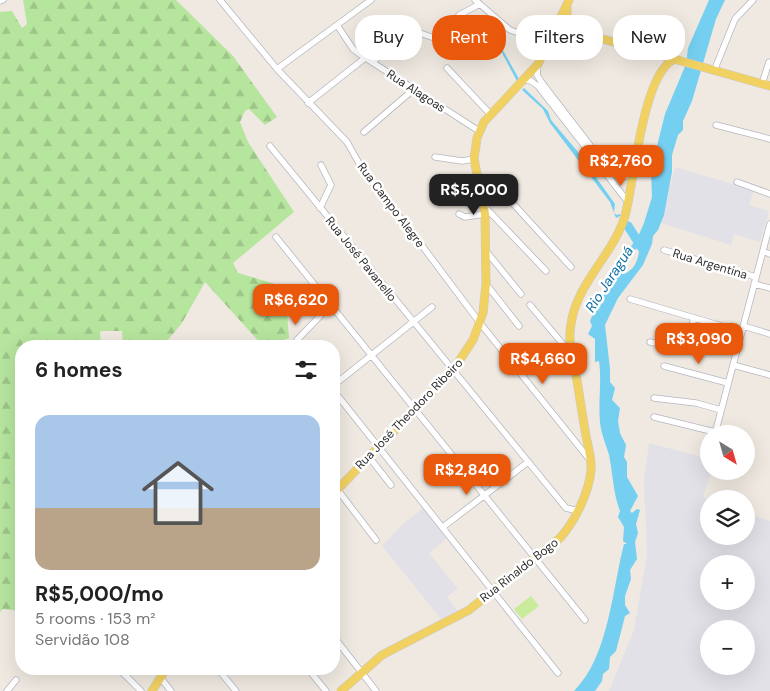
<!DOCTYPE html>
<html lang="en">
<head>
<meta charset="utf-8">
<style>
  body { margin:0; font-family:"DM Sans",sans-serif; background:#f2f2f2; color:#222; height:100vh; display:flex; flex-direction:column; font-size:19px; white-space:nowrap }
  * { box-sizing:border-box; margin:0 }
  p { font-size:16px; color:#767676 }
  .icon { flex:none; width:28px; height:28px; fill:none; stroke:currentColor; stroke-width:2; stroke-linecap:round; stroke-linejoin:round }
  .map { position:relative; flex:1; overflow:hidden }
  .details { position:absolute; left:15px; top:340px; width:325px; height:335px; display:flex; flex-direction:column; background:#fff; border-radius:20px; box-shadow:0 5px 20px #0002 }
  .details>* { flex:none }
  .guide { position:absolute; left:355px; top:15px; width:340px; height:45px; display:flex; gap:10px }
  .needle { width:32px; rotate:143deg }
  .buttons { position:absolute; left:700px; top:425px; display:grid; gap:10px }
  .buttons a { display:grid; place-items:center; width:55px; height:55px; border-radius:50%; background:#fff; box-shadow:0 5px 20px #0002; font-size:25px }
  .price { position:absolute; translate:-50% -42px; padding:0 11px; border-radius:10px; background:#ea580c; color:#fff; font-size:16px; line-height:32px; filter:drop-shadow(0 1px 2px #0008) }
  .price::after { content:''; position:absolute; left:50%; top:30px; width:15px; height:11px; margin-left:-8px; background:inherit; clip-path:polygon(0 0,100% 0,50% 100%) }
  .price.current { background:#222; color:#fff }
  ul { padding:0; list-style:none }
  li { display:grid; align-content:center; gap:10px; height:265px; padding:0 20px }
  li+li { border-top:1px solid #e0e0e0 }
  li span { display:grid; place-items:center; height:155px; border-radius:15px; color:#555 }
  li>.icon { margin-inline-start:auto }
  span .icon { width:90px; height:90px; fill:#fffc; stroke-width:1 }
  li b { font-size:21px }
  h2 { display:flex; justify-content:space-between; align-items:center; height:60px; padding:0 20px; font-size:21px }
  .tag { padding:0 18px; border-radius:20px; background:#fff; box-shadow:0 5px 20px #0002; font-size:18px; line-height:45px }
  .tag.current { background:#ea580c; color:#fff }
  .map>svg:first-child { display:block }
  .industrial { fill:#e3e1e8; fill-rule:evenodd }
  .forest { fill:url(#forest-firs) }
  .pitch { fill:#c9ec9a }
  .water { fill:#75cff0; fill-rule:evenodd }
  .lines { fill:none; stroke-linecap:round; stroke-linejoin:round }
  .river { stroke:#75cff0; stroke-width:9 }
  .minor-casing { stroke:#b4b7c1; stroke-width:7 }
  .major-casing { stroke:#c9c9c9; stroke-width:9 }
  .minor { stroke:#fff; stroke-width:5.5 }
  .major { stroke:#f2d163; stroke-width:8 }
  .labels { text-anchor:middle; stroke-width:5; stroke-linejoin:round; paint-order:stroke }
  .street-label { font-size:12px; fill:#2e2e2e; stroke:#fff }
  .water-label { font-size:14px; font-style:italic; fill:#0d6fa3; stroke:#fff }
</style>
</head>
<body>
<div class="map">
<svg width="770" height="691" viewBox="0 0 770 691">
  <defs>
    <pattern id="forest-firs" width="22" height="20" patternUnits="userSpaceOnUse" patternTransform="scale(1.25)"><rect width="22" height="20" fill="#b6e59e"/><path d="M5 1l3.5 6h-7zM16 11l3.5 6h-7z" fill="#9dc588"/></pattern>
  </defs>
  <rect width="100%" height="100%" fill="#efe9e1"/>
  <path class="industrial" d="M675,167L754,190L749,205L769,211L760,242L734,234L731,245L661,223Z
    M649,443L709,459V471H711L703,497L709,500V536H746V513L770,521V691H609L634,630L647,554L644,480ZM709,564H746V601H709ZM709,629H746V666H709Z
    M424,508L446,537L445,540L429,553L458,589L447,597L458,611L441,619L382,546L405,522Z"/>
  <path class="forest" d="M23,0H176L233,56L277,117L265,125L249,109L245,111L240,122L248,142L294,212L233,263L238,273L285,287L289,338L270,346H263L205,282L182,323L163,346H123L122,331H100L101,346H21V459L14,468L21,470V611L3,609L0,612V12L12,11L22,28L27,24Z"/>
  <path class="pitch" d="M531,596L539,606L522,619L514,609Z"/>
  <path class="water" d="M709,0H725L716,19L692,101L683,121V130L678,135L672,155V172L664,215L658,230L653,236L652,244L643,265L618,298L605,325L610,369V382L615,388L612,400L620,408L618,421L620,433L626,445L624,457L627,462V477L638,496L630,511L632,513L637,509L640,510L636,524L638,533L635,542L637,559L630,570L631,579L625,596V605L630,613L625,616L616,651L610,657L609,669L603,674L602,681L595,691H574C609,656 612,590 624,544H627L623,541L624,527L618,517L620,511C613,493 613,474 609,455C606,444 601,434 600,422C598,402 602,380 599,361L595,362V339L588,334L592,326L590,321L598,301L614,282L615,275L621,269L622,257L637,239L644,223L652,197L651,170L665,114L686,64L688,48ZM637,248L639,251C638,261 634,270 624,274L630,255Z
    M459,20L504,52L519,79L517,81L502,53L472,33Z
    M524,88L548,111L551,120L578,152L615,204L614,213L617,215L620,214L627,227L620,216L616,218L610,202L550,123L543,109L522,90Z"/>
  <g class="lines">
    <path class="river" d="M628,226L642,248"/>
    <g class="minor-casing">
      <path id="minor" d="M220,0L277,69L347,142L364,172L417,239L480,323L590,460
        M475,0L510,30L547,43
        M0,1L3,0
        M337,25L353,49L361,55L479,131
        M414,31L446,42L450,39L459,15L480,4
        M372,62L391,48L380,36
        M538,64L537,75L542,83L612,174L624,177L632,173
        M447,68L491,115
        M277,69L371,0
        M714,71L735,19L753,0
        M524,80L531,81L538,86L628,202
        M762,84L769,62
        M308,103L365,58
        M716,125L770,139
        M364,132L414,89
        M270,146L566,508L574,510L579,508
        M435,157L462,161L474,159
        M737,182L770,194
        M497,186L571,267
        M483,203L504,179
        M484,206L546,271
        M320,208L331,185L321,165
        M459,214L465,217L485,214
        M276,237L585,620
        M664,250L756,277
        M486,251L521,294
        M763,251L770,254
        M486,284L519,326
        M754,284L770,288
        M630,299L742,332
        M530,305L572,355
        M743,326L770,334
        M650,342L683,349L694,319
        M298,346L297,340L321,315L320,304L309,295
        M733,365L770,375
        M664,366L728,383
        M334,385L432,307
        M334,391L558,673
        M654,398L696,403L721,410
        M654,417L715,432
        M715,434L770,224
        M369,457L391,485
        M337,489L376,540
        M443,527L528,462
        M334,637L376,691
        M119,669L141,691
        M218,669L236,691
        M308,669L326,691
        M160,677L171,691
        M7,691L16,680"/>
    </g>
    <g class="major-casing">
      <path id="major" d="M567,7V20L575,30
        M554,29L564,28L770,86
        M548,46L560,37L578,35
        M334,493L453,370L473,340L483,313L486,284L485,214L474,159L477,138L484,122L538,64L569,0
        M152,691L166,669
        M341,691L382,655L469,610L560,538C575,521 589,493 591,470C592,459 588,447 586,436C582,414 579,391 575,369C572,354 568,339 571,324C577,281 616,253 626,212C634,180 643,75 673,60"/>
    </g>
    <use href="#minor" class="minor"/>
    <use href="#major" class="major"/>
  </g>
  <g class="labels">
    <g class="street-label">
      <text transform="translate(416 91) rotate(33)" y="4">Rua Alagoas</text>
      <text transform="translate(391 205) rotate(53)" y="4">Rua Campo Alegre</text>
      <text transform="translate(361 259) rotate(51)" y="4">Rua José Pavanello</text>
      <text transform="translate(710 264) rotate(17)" y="4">Rua Argentina</text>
      <text transform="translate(409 414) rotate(-46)" y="4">Rua José Theodoro Ribeiro</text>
      <text transform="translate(519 570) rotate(-38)" y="4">Rua Rinaldo Bogo</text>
    </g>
    <g class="water-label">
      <text transform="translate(609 279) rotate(-57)" y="5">Rio Jaraguá</text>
    </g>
  </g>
</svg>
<div class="buttons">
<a><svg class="needle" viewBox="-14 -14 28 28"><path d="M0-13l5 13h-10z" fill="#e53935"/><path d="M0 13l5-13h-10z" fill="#767676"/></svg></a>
<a><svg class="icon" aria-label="layers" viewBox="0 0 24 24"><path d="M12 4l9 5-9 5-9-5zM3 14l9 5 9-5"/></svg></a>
<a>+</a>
<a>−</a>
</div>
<b class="price" style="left:621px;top:187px">R$2,760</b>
<b class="price current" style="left:474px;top:216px">R$5,000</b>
<b class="price" style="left:296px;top:326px">R$6,620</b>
<b class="price" style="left:699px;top:365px">R$3,090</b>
<b class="price" style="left:543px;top:385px">R$4,660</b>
<b class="price" style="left:467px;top:496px">R$2,840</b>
<div class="guide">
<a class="tag">Buy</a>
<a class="tag current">Rent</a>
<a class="tag">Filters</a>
<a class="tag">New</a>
</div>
<section class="details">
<h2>6 homes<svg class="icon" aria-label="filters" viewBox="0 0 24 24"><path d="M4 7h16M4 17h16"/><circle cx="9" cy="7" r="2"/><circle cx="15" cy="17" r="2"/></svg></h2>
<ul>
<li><span style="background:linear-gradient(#a9c7e8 60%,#b9a48a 0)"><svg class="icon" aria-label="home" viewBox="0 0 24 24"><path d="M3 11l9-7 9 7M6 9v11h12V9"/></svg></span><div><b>R$5,000/mo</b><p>5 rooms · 153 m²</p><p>Servidão 108</p></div></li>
</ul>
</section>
</div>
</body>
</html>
